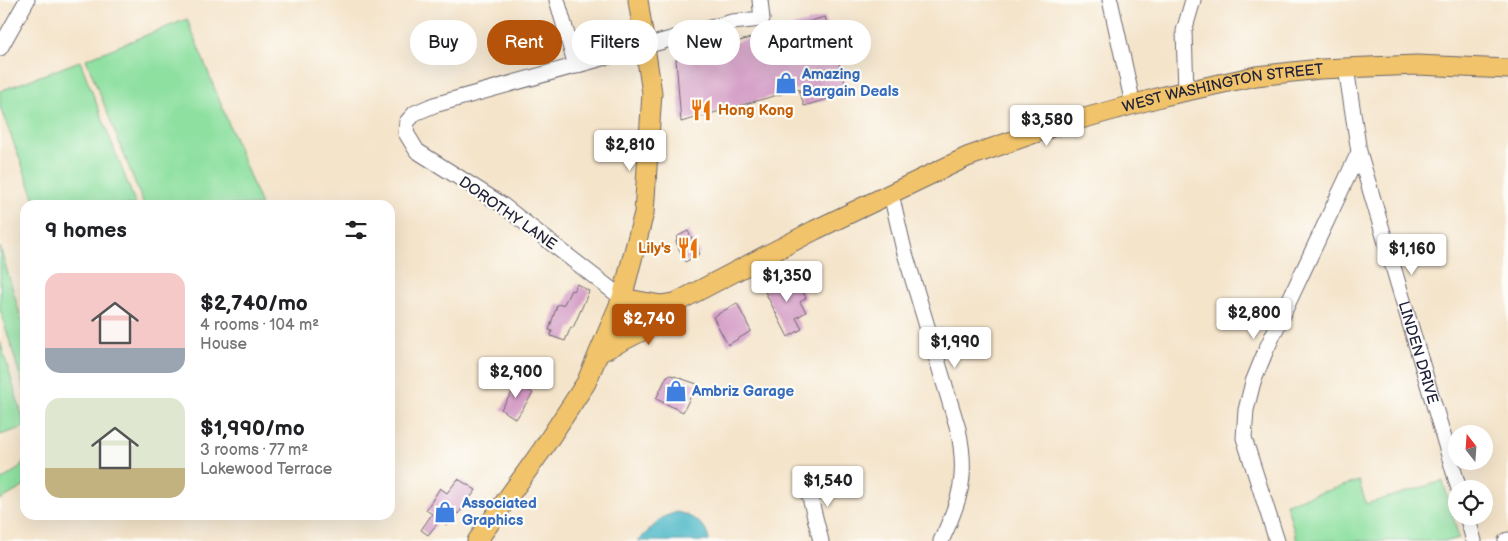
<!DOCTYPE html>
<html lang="en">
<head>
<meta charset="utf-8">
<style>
  body { margin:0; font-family:"Balsamiq Sans",sans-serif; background:#f6f6f6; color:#202124; height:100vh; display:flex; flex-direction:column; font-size:19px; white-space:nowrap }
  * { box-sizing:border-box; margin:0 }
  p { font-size:16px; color:#757577 }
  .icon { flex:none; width:28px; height:28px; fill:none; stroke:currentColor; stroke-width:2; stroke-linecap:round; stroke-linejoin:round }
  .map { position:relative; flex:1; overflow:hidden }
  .details { position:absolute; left:20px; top:200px; width:375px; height:320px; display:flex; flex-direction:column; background:#fff; border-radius:15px; box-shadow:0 5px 20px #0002 }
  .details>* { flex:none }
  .guide { position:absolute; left:410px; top:20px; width:475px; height:45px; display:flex; gap:10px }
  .needle { width:32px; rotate:343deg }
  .tools { position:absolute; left:1448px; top:425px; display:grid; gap:10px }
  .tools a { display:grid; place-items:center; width:45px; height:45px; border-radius:50%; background:#fff; box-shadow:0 5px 20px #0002; font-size:25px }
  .price { position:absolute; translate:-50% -42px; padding:0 11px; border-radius:5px; background:#fff; color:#222; font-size:16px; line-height:32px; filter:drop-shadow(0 1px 2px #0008) }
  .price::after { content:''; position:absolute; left:50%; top:30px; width:15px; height:11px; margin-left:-8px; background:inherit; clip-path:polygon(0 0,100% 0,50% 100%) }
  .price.selected { background:#b45309; color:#fff }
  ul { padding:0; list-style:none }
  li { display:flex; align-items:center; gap:15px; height:125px; padding:0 25px }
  li span { display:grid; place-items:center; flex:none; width:140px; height:100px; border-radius:15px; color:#555 }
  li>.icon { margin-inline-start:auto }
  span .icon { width:60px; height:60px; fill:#fffc; stroke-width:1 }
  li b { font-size:21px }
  h2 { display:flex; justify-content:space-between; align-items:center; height:60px; padding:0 25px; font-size:21px }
  .tag { padding:0 18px; border-radius:22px; background:#fff; box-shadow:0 5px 20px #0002; font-size:18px; line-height:45px }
  .tag.selected { background:#b45309; color:#fff }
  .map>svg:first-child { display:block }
  .green { fill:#8ee0a0; stroke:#58816e }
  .water { fill:#4bb8c7; stroke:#366d81 }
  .building { fill:#d298c3 }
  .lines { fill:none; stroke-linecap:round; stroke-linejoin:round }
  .minor-casing { stroke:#6c666d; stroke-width:17 }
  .major-casing { stroke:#6c666d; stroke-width:21 }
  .minor { stroke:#fff; stroke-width:15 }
  .major { stroke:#f1c36a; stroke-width:19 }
  .labels { text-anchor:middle; stroke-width:4.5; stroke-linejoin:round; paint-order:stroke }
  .shop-label { font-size:15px; font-weight:bold; fill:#366cbe; stroke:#fdfcf7; text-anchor:start }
  .street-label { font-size:15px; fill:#22223b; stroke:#fdfcf7 }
  .food-label { font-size:15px; font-weight:bold; fill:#c56008; stroke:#fdfcf7; text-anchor:start }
</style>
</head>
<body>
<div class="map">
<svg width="1508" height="541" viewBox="0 0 1508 541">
  <rect width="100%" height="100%" fill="#fdfcf7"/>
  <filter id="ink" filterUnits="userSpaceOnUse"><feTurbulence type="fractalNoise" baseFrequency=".02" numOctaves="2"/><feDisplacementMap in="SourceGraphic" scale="10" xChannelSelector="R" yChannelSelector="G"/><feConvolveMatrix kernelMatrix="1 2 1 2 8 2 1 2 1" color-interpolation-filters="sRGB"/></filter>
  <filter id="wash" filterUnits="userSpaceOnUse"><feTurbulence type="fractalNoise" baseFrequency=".0096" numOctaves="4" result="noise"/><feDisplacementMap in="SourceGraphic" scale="20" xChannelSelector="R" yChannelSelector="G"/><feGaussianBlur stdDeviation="1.12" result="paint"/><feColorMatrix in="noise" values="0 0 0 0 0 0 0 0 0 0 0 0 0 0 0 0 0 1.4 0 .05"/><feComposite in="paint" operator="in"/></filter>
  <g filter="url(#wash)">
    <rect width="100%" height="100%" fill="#f4e4ca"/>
    <path class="green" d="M187,19L261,205H144L86,59Z
      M80,61L136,205H37L0,107V91Z
      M0,247L25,331V392L0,309Z
      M0,341L25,425V427L0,435Z
      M25,459V486L0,500V481L18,469Z
      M1359,481L1366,504L1443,481L1459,538L1449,541H1297L1286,503Z"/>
    <path class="water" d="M677,512C692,516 707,524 709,541H638L663,517Z"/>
    <g id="blocks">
      <path class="building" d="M825,17L848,93L804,106L799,89L681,122L676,59Z
        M688,231L700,254L685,262L676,242L678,236Z
        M794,275L806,298L800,302L806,312L796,318L802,329L788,337L763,288L783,277L784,279Z
        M577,284L589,291L573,328L571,327L565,341L551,336L552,331L549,330L557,305L564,304L571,290L573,291Z
        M737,303L751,331L728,345L713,317Z
        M671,375L697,384L683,412L656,399L667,376Z
        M512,379L533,393L516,419L501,409L513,391L506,386Z
        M458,479L476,490L458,514L456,512L447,525L440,520L428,535L421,530L432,514L426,510L440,488L447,493Z"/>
    </g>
  </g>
  <g filter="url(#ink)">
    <use href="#blocks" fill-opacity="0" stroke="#6c666d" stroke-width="1"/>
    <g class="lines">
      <g class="minor-casing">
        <g id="minor">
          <path d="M557,0L576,66"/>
          <path d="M1110,0L1133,104"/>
          <path d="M0,48L27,0"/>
          <path id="s1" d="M1346,68L1359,152L1459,489"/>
          <path d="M1186,91L1184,31L1193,0"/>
          <path d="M891,194L904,250L958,429C968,475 961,499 941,541"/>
          <path d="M622,298L501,204L417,151L406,133L407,122L415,113L434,105L732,22L762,19L760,0"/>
          <path d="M806,482L821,541"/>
          <path d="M1467,516L1474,541"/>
          <path d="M1277,541L1244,438L1246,410L1253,382L1266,350L1359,152"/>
          <path d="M1506,541L1508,540"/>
        </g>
      </g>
      <g class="major-casing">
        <g id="major">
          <path id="s2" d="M622,298L661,305L675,303L815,230L967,157L1052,127L1164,96L1256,76L1320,69L1417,65L1508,69"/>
          <path d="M599,353L652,326L675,303"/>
          <path d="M477,541L542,450L586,383L622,298L644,213L652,93L638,0"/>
        </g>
      </g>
      <use href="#minor" class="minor"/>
      <use href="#major" class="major"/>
    </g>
  </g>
  <defs>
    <g id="shop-bare" transform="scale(1.725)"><path d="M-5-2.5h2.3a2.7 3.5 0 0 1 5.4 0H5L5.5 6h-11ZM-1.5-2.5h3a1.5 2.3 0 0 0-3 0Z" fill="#3f7fe0" stroke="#fdfcf7" stroke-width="2.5" paint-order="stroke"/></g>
    <g id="restaurant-bare" transform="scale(1.725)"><path d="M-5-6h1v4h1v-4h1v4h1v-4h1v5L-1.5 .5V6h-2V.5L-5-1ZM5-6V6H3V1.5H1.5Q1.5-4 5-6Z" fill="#e8710a" stroke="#fdfcf7" stroke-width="2.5" paint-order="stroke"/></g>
  </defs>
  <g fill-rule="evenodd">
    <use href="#shop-bare" x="786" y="83"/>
    <use href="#restaurant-bare" x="701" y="110"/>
    <use href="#restaurant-bare" x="688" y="248"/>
    <use href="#shop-bare" x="676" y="391"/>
    <use href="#shop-bare" x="445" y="512"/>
  </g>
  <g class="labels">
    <g class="shop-label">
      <text x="802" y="79">Amazing<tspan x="802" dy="17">Bargain Deals</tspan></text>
      <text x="692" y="396">Ambriz Garage</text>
      <text x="462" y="508">Associated<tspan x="462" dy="17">Graphics</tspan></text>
    </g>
    <g class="street-label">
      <text dy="5" stroke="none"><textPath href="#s2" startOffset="646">WEST WASHINGTON STREET</textPath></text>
      <text transform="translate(508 213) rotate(35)" y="5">DOROTHY LANE</text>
      <text dy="5" stroke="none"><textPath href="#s1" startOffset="294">LINDEN DRIVE</textPath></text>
    </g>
    <g class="food-label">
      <text x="718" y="115">Hong Kong</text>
      <text x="671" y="253" text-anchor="end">Lily's</text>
    </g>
  </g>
</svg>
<div class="tools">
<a><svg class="needle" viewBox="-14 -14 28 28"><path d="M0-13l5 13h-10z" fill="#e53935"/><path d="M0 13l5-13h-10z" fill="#757577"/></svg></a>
<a><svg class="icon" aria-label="locate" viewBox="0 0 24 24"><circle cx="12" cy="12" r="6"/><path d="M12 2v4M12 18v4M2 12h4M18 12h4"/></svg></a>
</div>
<b class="price" style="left:1047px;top:147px">$3,580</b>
<b class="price" style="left:630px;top:172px">$2,810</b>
<b class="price" style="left:1412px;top:276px">$1,160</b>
<b class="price" style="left:787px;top:303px">$1,350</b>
<b class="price" style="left:1254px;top:340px">$2,800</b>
<b class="price selected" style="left:649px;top:346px">$2,740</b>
<b class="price" style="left:955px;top:369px">$1,990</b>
<b class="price" style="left:516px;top:399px">$2,900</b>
<b class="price" style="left:828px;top:508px">$1,540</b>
<div class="guide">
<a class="tag">Buy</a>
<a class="tag selected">Rent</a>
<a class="tag">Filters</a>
<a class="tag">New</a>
<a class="tag">Apartment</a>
</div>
<section class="details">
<h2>9 homes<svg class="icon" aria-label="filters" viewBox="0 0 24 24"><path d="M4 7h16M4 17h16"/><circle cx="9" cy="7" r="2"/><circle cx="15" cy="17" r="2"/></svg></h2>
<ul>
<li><span style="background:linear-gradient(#f6c9c9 75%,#9aa5b1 0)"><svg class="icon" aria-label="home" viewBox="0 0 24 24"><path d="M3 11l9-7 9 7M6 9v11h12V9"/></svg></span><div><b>$2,740/mo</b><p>4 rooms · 104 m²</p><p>House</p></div></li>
<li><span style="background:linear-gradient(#dfe7d0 70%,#c2b280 0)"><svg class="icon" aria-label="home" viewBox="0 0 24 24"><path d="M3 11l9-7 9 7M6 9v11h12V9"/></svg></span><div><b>$1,990/mo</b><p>3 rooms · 77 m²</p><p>Lakewood Terrace</p></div></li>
</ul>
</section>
</div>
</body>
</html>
